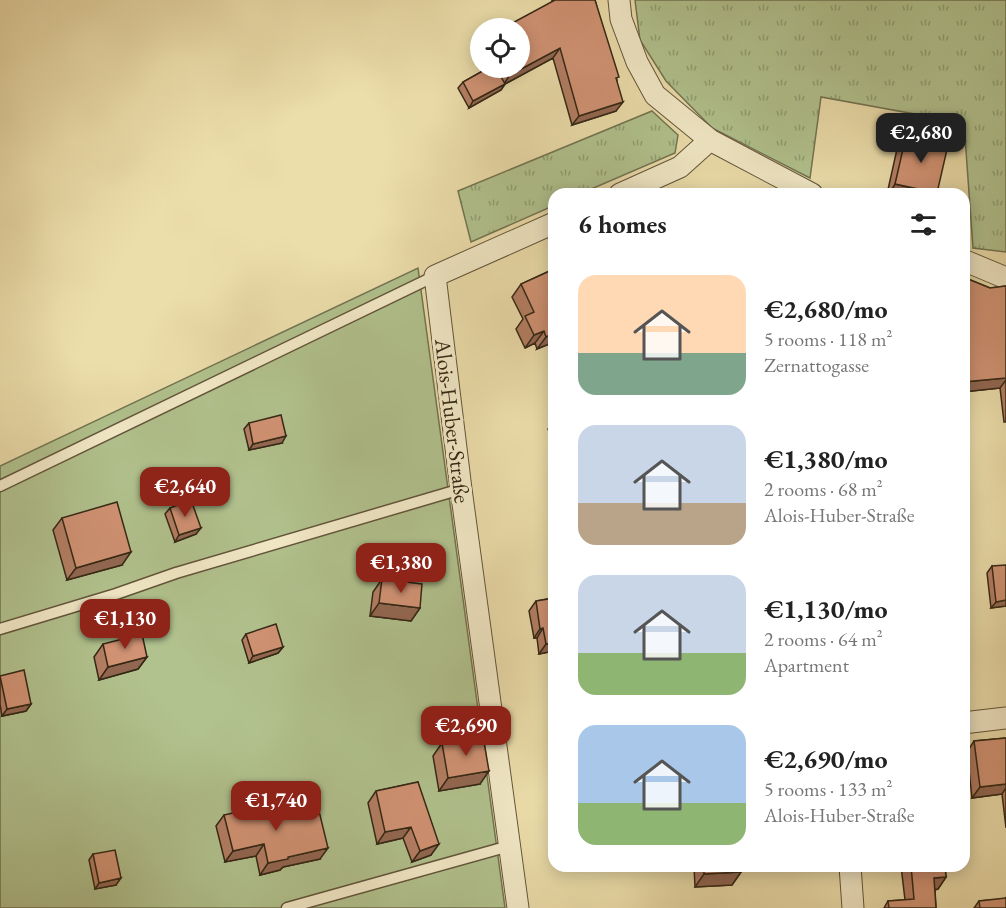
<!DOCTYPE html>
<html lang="en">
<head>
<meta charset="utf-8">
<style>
  body { margin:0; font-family:"EB Garamond",serif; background:#f6f6f6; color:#222; height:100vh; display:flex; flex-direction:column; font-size:22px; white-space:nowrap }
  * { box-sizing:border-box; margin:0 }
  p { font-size:20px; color:#767676 }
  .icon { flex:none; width:33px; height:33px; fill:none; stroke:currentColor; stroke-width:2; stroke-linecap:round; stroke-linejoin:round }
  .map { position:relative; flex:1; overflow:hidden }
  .sheet { position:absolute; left:548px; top:188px; width:422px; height:684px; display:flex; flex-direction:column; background:#fff; border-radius:18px; box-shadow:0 3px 15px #0003 }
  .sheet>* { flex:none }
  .tools { position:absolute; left:470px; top:18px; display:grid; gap:12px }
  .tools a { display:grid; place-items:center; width:60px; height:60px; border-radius:50%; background:#fff; box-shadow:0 3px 15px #0003; font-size:30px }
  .price { position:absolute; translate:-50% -51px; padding:0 14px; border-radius:12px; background:#8f2418; color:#fff; font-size:20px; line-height:39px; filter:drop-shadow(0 2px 3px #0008) }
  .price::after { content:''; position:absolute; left:50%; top:36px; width:18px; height:14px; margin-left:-9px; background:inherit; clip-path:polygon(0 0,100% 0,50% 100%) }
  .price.current { background:#222; color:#fff }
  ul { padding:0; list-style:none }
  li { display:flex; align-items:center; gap:18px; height:150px; padding:0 30px }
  li span { display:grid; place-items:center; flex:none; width:168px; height:120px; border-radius:18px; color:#555 }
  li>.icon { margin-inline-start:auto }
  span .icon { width:72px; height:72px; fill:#fffc; stroke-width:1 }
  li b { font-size:26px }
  h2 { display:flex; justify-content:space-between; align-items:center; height:72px; padding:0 30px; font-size:26px }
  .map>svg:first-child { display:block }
  .grass { fill:url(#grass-tufts); stroke:#727452; stroke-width:1.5 }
  .garden { fill:#b1c28e; stroke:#727452; stroke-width:1.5 }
  .water { fill:#99bca8; stroke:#71806d; stroke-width:1.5 }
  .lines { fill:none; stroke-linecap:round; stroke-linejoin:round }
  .service-casing { stroke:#62553a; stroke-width:13 }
  .minor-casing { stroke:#62553a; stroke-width:23 }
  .service { stroke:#f3eac8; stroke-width:10 }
  .minor { stroke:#f3eac8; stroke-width:21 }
  .wall { fill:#b47e64; stroke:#342715; stroke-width:1.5 }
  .shaded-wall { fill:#926751; stroke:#342715; stroke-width:1.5 }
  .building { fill:#d19374; stroke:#342715; stroke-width:1.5 }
  .labels { text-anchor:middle; stroke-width:6; stroke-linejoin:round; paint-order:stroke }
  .street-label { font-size:22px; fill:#342715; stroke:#f3eac8 }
</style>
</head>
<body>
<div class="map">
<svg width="1006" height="908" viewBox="0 0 1006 908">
  <defs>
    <pattern id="grass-tufts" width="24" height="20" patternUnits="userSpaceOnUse" patternTransform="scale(1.5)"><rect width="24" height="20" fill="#b1c28e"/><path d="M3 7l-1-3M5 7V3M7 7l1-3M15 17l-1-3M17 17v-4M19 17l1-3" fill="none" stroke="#919e73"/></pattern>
  </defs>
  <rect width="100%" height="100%" fill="#ecdeab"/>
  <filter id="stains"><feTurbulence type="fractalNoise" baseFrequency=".00333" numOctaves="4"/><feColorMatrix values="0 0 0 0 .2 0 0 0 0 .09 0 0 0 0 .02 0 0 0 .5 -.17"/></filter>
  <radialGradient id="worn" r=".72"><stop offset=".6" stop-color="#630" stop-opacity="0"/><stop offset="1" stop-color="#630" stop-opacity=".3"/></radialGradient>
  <path class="grass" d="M635,0H1006V252L973,248L964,123L821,97L810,178L712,128L666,81L640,40Z
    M652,111L678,135L675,153L582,193L554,194L553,206L471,242L458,191Z"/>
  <path class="garden" d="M418,268L505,908H0V466Z"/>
  <path class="water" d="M408,556L416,573L412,587L394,584C393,575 385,569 386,559Z"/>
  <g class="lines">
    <g class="service-casing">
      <path id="service" d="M0,486L435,276
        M0,629L116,594L176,573L461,489
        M287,908L509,846"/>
    </g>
    <g class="minor-casing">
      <path id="minor" d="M619,0L621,19L637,62L655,95L710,140L812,194
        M620,194L680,167L710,140
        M963,260L1006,278
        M963,723L1006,718
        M850,866L853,908
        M518,908L461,489L435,276L554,223"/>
    </g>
    <use href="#service" class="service"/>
    <use href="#minor" class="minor"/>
  </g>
  <path class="wall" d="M552,0H595L617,80L616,111L572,125L553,58L505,84L501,90L469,108L458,88L463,82L488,68H519L552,2Z
    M906,136L937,194H887L897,149Z
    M554,269V342L537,349L535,343L525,348L516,329L523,319L512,297L521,284Z
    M963,277L990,288L1006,286V422H1004L1000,388L963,392Z
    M554,420V442L548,429Z
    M249,423L282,443L249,450L244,429Z
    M170,508L196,534L175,542L165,514Z
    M62,518L122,565L67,580L53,530Z
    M992,566L1006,606L991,608L987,573Z
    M382,579L420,608L411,621L370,616L373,592Z
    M554,598V651L539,654L537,638H534L529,611L536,601Z
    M246,634L283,647L278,653L249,663L242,640Z
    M103,644L147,657L138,669L99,680L94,657Z
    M0,676L31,704L26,711L2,716L0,704Z
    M1006,738V828L1002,794L972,798L967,752L974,741Z
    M442,743L480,784L439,791L433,756Z
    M418,782L431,855L412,862L403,838L377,844L368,803L376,791Z
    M224,815L280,820L320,859L283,867L280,870L260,875L256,856L225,862L216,826Z
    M93,854L116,885L95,889L89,860Z
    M694,866H741V872L732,885L695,887Z
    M901,866H945L946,877L938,889L935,890L936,908H884L888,901L905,900Z
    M1006,897V908H974L979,901L1005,899Z"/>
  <path class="shaded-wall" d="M560,48L553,58L503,85L510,75Z
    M505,84L501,90L469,108L473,101Z
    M623,102L616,111L572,125L579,116Z
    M895,184L937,194H889Z
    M544,331L535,343L525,348L534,335Z
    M554,333V342L537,349L546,337Z
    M1006,378V380L1000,388L963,392V382Z
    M286,436L282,443L249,450L253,444Z
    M201,528L196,534L175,542L179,535Z
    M131,552L122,565L67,580L76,568Z
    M1006,600V606L991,608L996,602Z
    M379,603L420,608L411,621L370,616Z
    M543,628L537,638H534L540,629Z
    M554,643V651L539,654L546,644Z
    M283,647L278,653L249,663L253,656Z
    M147,657L138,669L99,680L108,667Z
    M31,704L26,711L2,716L7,709Z
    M489,771L480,784L439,791L448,778Z
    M1006,784V788L1002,794L972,798L980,787Z
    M411,827L403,838L377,844L385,832Z
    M264,844L256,856L225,862L233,851Z
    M439,844L431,855L412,862L420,851Z
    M328,848L320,859L283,867L280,870L260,875L268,863L288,857Z
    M741,872L732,885L695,887L704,874Z
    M946,877L938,889L925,891L934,878Z
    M121,878L116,885L95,889L99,883Z"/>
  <path class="building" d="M555,0H595L619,77L616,78L623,102L579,116L560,48L510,75L506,68H519V28H503Z
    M488,68H496L505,84L473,101L463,82Z
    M906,136L948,145L937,193L895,184Z
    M554,269V333L546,337L544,331L534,335L525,316L534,312L521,284Z
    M963,277L990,288L1006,286V378L963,382Z
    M281,415L286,436L253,444L249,423Z
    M191,500L201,528L179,535L170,508Z
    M117,502L131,552L76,568L62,518Z
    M1006,565V600L996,602L992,566Z
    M382,579L422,584L420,608L379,603Z
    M554,598V643L546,644L543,628L540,629L536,601Z
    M276,624L283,647L253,656L246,634Z
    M142,634L147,657L108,667L103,644Z
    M24,670L31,704L7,709L0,676Z
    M483,736L489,771L448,778L442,743Z
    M1006,738V784L980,787L974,741Z
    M418,782L439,844L420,851L411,827L385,832L376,791Z
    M276,803L280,820L319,811L328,848L288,857V859L268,863L264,844L233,851L224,815Z
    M115,850L121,878L99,883L93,854Z
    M704,866H741V872L704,874Z
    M911,866H945L946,877L934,878L936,908H889L888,901L914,899Z
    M1006,898V908H980L979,901Z"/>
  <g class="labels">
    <g class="street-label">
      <text transform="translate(453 421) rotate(83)" y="8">Alois-Huber-Straße</text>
    </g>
  </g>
  <rect width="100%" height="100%" filter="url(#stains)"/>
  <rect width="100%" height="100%" fill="url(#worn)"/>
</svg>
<div class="tools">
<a><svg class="icon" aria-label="locate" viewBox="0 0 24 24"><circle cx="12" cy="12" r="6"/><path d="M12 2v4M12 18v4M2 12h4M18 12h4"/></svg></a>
</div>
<b class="price current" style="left:921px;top:164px">€2,680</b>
<b class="price" style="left:185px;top:518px">€2,640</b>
<b class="price" style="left:401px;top:594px">€1,380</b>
<b class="price" style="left:125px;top:650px">€1,130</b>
<b class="price" style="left:466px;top:757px">€2,690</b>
<b class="price" style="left:276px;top:832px">€1,740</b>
<section class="sheet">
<h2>6 homes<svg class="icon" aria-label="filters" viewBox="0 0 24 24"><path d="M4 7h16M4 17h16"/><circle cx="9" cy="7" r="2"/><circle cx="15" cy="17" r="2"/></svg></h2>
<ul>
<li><span style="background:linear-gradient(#ffd9b3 65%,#7fa58c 0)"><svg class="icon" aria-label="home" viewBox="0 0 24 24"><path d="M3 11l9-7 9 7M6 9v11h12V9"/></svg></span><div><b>€2,680/mo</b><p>5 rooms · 118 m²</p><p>Zernattogasse</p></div></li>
<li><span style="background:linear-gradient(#c9d6e8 65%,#b9a48a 0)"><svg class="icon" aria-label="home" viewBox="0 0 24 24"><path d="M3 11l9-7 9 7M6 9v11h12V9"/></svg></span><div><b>€1,380/mo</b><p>2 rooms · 68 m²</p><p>Alois-Huber-Straße</p></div></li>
<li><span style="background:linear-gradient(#c9d6e8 65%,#8fb573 0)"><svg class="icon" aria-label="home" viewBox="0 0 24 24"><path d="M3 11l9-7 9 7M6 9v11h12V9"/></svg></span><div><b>€1,130/mo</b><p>2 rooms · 64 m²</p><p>Apartment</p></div></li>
<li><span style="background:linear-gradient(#a9c7e8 65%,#8fb573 0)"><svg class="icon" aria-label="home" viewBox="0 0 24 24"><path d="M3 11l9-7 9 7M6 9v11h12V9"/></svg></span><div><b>€2,690/mo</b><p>5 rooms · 133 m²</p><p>Alois-Huber-Straße</p></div></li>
</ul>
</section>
</div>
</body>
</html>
